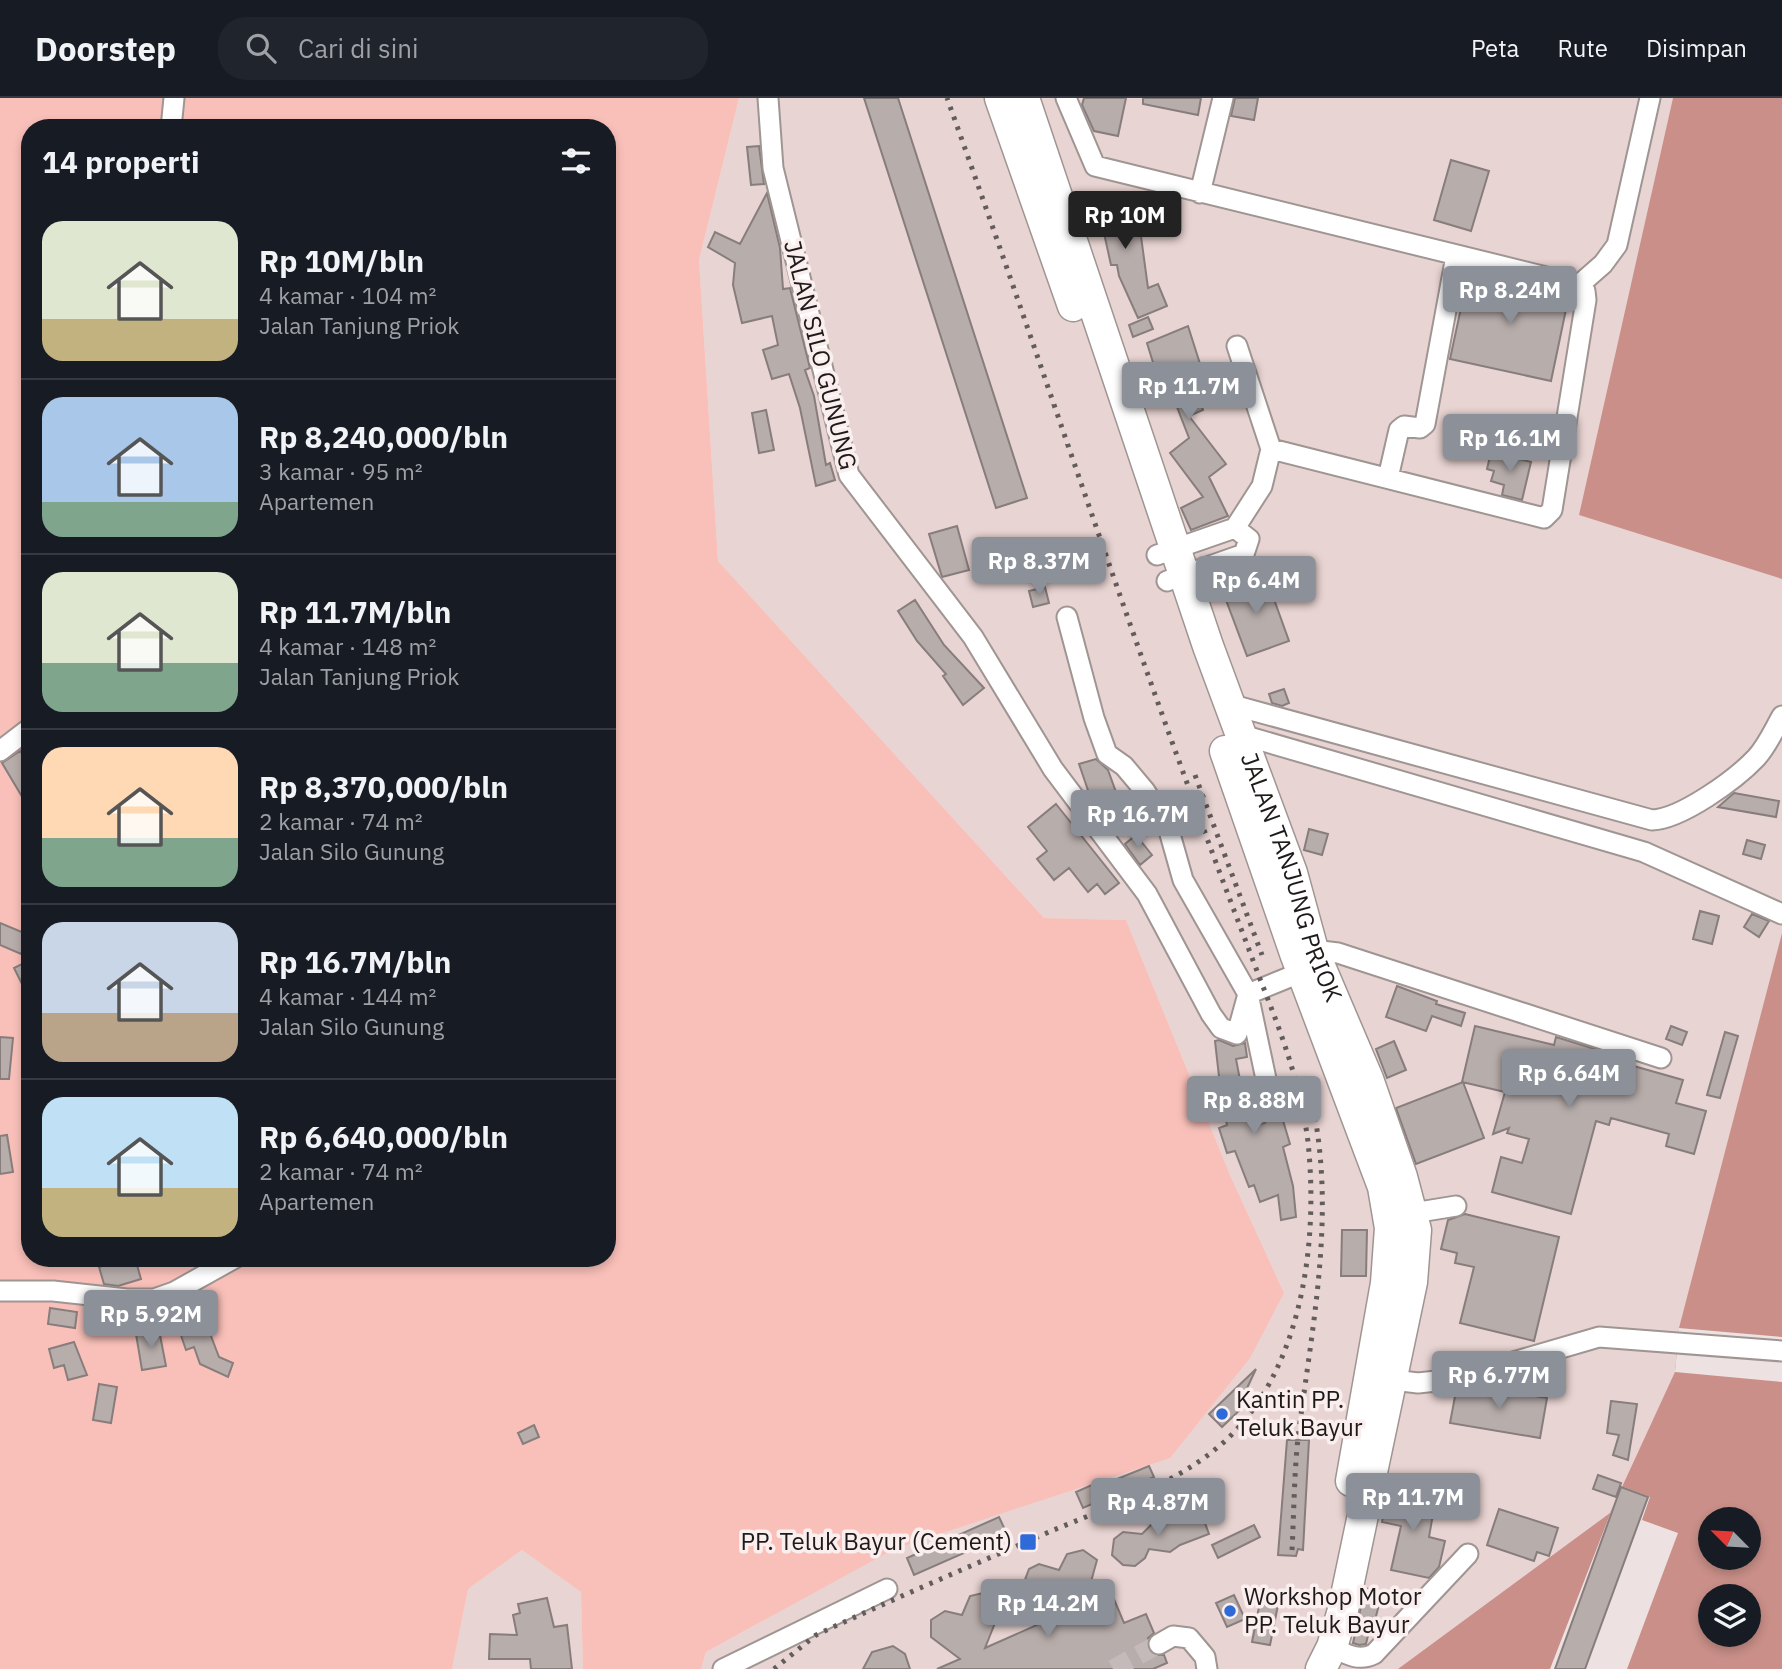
<!DOCTYPE html>
<html lang="id">
<head>
<meta charset="utf-8">
<style>
  body { margin:0; font-family:"IBM Plex Sans",sans-serif; background:#20242c; color:#f1f3f6; height:100vh; display:flex; flex-direction:column; font-size:26px; white-space:nowrap }
  * { box-sizing:border-box; margin:0 }
  p { font-size:23px; color:#9ea1a6 }
  .icon { flex:none; width:38px; height:38px; fill:none; stroke:currentColor; stroke-width:2; stroke-linecap:round; stroke-linejoin:round }
  .map { position:relative; flex:1; overflow:hidden }
  .side { position:absolute; left:21px; top:21px; width:595px; height:1148px; display:flex; flex-direction:column; background:#171b24; border-radius:28px; box-shadow:0 4px 10px #0003 }
  .side>* { flex:none }
  .needle { width:46px; rotate:294deg }
  .controls { position:absolute; left:1698px; top:1409px; display:grid; gap:14px }
  .controls a { display:grid; place-items:center; width:63px; height:63px; border-radius:50%; background:#171b24; box-shadow:0 4px 10px #0003; font-size:35px }
  .price { position:absolute; translate:-50% -60px; padding:0 16px; border-radius:7px; background:#8c9099; color:#fff; font-size:23px; line-height:46px; filter:drop-shadow(0 2px 4px #0008) }
  .price::after { content:''; position:absolute; left:50%; top:42px; width:21px; height:16px; margin-left:-10px; background:inherit; clip-path:polygon(0 0,100% 0,50% 100%) }
  .price.selected { background:#222; color:#fff }
  ul { padding:0; list-style:none }
  li { display:flex; align-items:center; gap:21px; height:175px; padding:0 21px }
  li+li { border-top:2px solid #363941 }
  li span { display:grid; place-items:center; flex:none; width:196px; height:140px; border-radius:21px; color:#555 }
  li>.icon { margin-inline-start:auto }
  span .icon { width:84px; height:84px; fill:#fffc; stroke-width:1 }
  li b { font-size:30px }
  h2 { display:flex; justify-content:space-between; align-items:center; height:84px; padding:0 21px; font-size:30px }
  header { display:flex; align-items:center; gap:42px; box-sizing:border-box; height:98px; padding:0 35px; background:#171b24; border-bottom:2px solid #363941 }
  header strong { font-size:33px }
  nav { display:flex; gap:38px; margin-inline-start:auto; font-size:24px }
  .search { width:490px; height:63px; background:#20242c; display:flex; align-items:center; gap:18px; box-sizing:border-box; padding:0 24px; border-radius:28px; color:#9ea1a6; font-size:26px }
  .map>svg:first-child { display:block }
  .built { fill:#e8d4d2; fill-rule:evenodd }
  .green { fill:#f9c0b9; fill-rule:evenodd }
  .water { fill:#c98f88; fill-rule:evenodd }
  .pier { fill:#ede2e1 }
  .building { fill:#b7adab; stroke:#877d7c; stroke-width:2 }
  .lines { fill:none; stroke-linecap:round; stroke-linejoin:round }
  .minor-tunnel { stroke:#c4bab9; stroke-width:19; stroke-dasharray:19 10; stroke-linecap:butt }
  .minor-casing { stroke:#9f9593; stroke-width:23 }
  .highway-casing { stroke:#9f9593; stroke-width:33 }
  .minor { stroke:#fff; stroke-width:19 }
  .highway { stroke:#fff; stroke-width:30 }
  .rail { stroke:#625c5c; stroke-width:5; stroke-dasharray:3.5 7; stroke-linecap:butt }
  .poi-dot { fill:#2e6ad8; stroke:#faefee; stroke-width:2.5 }
  .labels { text-anchor:middle; stroke-width:7; stroke-linejoin:round; paint-order:stroke }
  .street-label { font-size:24px; fill:#1e1a1a; stroke:#faefee }
  .poi-label { font-size:24px; fill:#1e1a1a; stroke:#faefee; text-anchor:start }
</style>
</head>
<body>
<header>
<strong>Doorstep</strong>
<div class="search"><svg class="icon" aria-label="search" viewBox="0 0 24 24"><circle cx="10" cy="10" r="6"/><path d="M15 15l6 6"/></svg>Cari di sini</div>
<nav><a>Peta</a><a>Rute</a><a>Disimpan</a></nav>
</header>
<div class="map">
<svg width="1782" height="1571" viewBox="0 0 1782 1571">
  <rect width="100%" height="100%" fill="#ede2e1"/>
  <path class="built" d="M739,0H1673L1579,417L1782,481V835L1685,1209L1782,1448L1710,1498V1536L1716,1571H701L706,1554L756,1527L1284,1195L1230,1077L1126,822L1044,820L718,463L699,162ZM1710,1421H1748V1460H1710Z
    M522,1452L581,1494L583,1571H452L468,1491Z"/>
  <path class="green" d="M0,0H739L699,162L718,463L1044,820L1126,822L1230,1077L1284,1195L1250,1260L1170,1360L894,1451L706,1554L701,1571H583L581,1494L522,1452L468,1491L452,1571H0ZM30,30H607V1160H30Z"/>
  <path class="water" d="M1673,0H1782V481L1579,417Z
    M1782,835V1571H1398L1610,1415L1675,1274L1679,1230ZM1710,1421H1748V1460H1710ZM1710,1498H1748V1536H1710Z"/>
  <path class="pier" d="M1679,1230L1782,1239V1284L1675,1274Z
    M1621,1388L1650,1399L1642,1422L1678,1435L1627,1571H1550Z"/>
  <path class="building" d="M864,0H898L1027,400L996,410Z
    M1084,0H1126L1118,38L1094,33L1082,7Z
    M1143,0H1201L1198,17L1143,6Z
    M1235,0H1258L1254,22L1231,18Z
    M759,48L764,86L751,87L747,49Z
    M1451,62L1489,73L1471,133L1434,122Z
    M767,95L780,150L783,191L790,190L810,270L805,272L814,298L826,367L830,365L835,382L816,388L800,310L789,276L772,281L763,252L778,247L772,218L742,225L733,187L735,165L708,149L715,134L740,146Z
    M1123,97L1125,117L1138,116L1148,190L1158,186L1167,208L1138,220L1119,178L1117,167H1111L1102,126L1086,131L1081,114L1094,110L1093,99Z
    M1469,173L1569,197L1551,283L1450,261Z
    M1148,219L1153,231L1133,239L1129,227Z
    M1188,228L1208,291L1197,296L1203,312L1189,318L1226,366L1209,379L1228,418L1191,432L1181,410L1203,399L1170,355L1189,340L1175,304L1171,306L1162,283L1159,284L1147,245Z
    M766,312L774,352L759,355L752,315Z
    M1491,354L1531,364L1522,402L1502,397L1504,387L1491,383L1494,373L1487,371Z
    M957,428L969,472L942,479L929,436Z
    M1266,479L1289,543L1247,558L1223,494Z
    M1045,489L1049,505L1033,509L1029,493Z
    M915,502L944,547L984,590L963,607L943,578L946,576L917,543L898,513Z
    M1284,591L1289,605L1282,608L1272,605L1269,596Z
    M20,653L30,666V712L2,665Z
    M1096,661L1108,672L1121,708L1105,714L1103,706L1097,709L1091,701L1079,666Z
    M1734,695L1779,703L1776,719L1718,709Z
    M1056,706L1119,785L1105,796L1097,786L1088,794L1069,770L1054,782L1037,761L1047,753L1028,729Z
    M1309,731L1328,736L1322,757L1304,752Z
    M1136,737L1152,757L1140,767L1125,746Z
    M1747,742L1765,747L1761,761L1743,756Z
    M1700,813L1719,818L1712,846L1693,841Z
    M1752,816L1769,823L1759,839L1744,829Z
    M0,825L29,837L21,856L0,847Z
    M30,862V902L14,870Z
    M1397,888L1437,903L1436,906L1465,915L1461,928L1432,918L1426,933L1386,919Z
    M1475,928L1554,947L1556,939L1611,956L1609,961L1683,982L1676,1005L1706,1013L1694,1056L1666,1048L1669,1036L1611,1020L1609,1027L1596,1023L1571,1116L1492,1094L1501,1059L1522,1065L1529,1041L1507,1035L1509,1030L1493,1036L1505,994L1462,984Z
    M1671,928L1687,934L1682,947L1666,941Z
    M1725,934L1738,938L1720,1000L1707,997Z
    M0,939L13,940L9,981H0Z
    M1219,942L1233,948L1245,945L1247,959L1236,961L1248,1024L1255,1028L1265,1025L1272,1007L1278,1006L1290,1046L1283,1049L1293,1088L1296,1119L1281,1122L1278,1097L1260,1104L1254,1087L1249,1089L1235,1053L1227,1055L1219,1030L1227,1027L1222,1005L1215,943Z
    M1394,943L1406,972L1387,980L1376,951Z
    M1463,984L1484,1040L1416,1066L1396,1010Z
    M7,1037L13,1074L0,1076V1038Z
    M1465,1116L1559,1139L1534,1243L1460,1225L1474,1169L1455,1165L1457,1155L1441,1151L1448,1122Z
    M1342,1132H1367L1366,1178H1341Z
    M128,1160H135L141,1181L118,1188L104,1186L99,1169Z
    M187,1206L196,1229L206,1225L219,1259L233,1265L228,1279L200,1266L194,1249L186,1252L172,1211Z
    M50,1210L77,1214L75,1230L48,1226Z
    M159,1232L166,1268L142,1272L136,1236Z
    M74,1244L87,1277L68,1282L64,1267L54,1270L49,1251Z
    M1256,1271L1240,1305L1243,1309L1222,1329L1209,1316Z
    M99,1286L117,1289L111,1325L93,1322Z
    M1476,1288L1547,1300L1540,1340L1450,1325L1456,1293Z
    M1611,1303L1637,1306L1628,1362L1613,1357L1619,1337L1607,1335Z
    M534,1327L539,1339L523,1346L518,1335Z
    M1287,1342H1309L1303,1452L1298,1451L1296,1458L1278,1457Z
    M1149,1368L1154,1379L1083,1410L1076,1394L1103,1382L1105,1386Z
    M1598,1377L1621,1385L1616,1399L1593,1391Z
    M1621,1389L1648,1399L1585,1571H1555Z
    M1388,1390L1436,1399L1429,1439L1445,1443L1439,1469L1429,1480L1391,1472L1401,1428L1382,1424Z
    M1499,1411L1558,1430L1549,1458L1537,1454L1534,1463L1487,1447Z
    M1201,1414L1209,1436L1180,1447L1170,1454L1149,1451L1145,1460L1135,1468L1123,1467L1112,1457L1114,1441L1123,1434L1142,1436L1158,1420L1169,1419L1179,1423Z
    M999,1419L1007,1436L914,1477L907,1460Z
    M1254,1427L1260,1439L1218,1460L1212,1447Z
    M1083,1452L1097,1462L1089,1491L1061,1484L1051,1505L1029,1498L1023,1487L1029,1471L1039,1466L1059,1472L1067,1456Z
    M1365,1490L1382,1495L1372,1534L1369,1533L1366,1546L1359,1547L1353,1545Z
    M987,1494L996,1500L1001,1510L985,1550L1111,1494L1124,1525L1146,1516L1154,1535L1148,1540V1551L1153,1557H1164L1167,1565L1153,1571H937L960,1561L931,1539V1522L945,1513L962,1517L970,1498Z
    M1262,1494L1280,1497L1270,1547L1252,1544Z
    M1234,1497L1245,1521L1227,1529L1216,1505Z
    M547,1500L554,1529L567,1527L572,1571H531L530,1561H489L490,1536L517,1537L513,1517L520,1515L518,1506Z
    M893,1548L905,1556L910,1571H863L872,1554Z"/>
  <g class="lines">
    <path class="minor-tunnel" d="M1113,1571L1159,1546"/>
    <g class="minor-casing">
      <path id="minor" d="M768,0L773,70L849,377L973,539L1053,671L1147,796L1211,916L1221,930L1237,936L1248,896
        M1066,0L1095,68L1579,187L1585,193L1586,202L1552,412L1544,420L1271,351
        M171,30L174,0
        M1200,95L1223,0
        M1579,187L1603,166L1617,147L1650,0
        M1388,380L1399,332L1404,328L1420,330L1425,326L1456,158
        M1157,457L1235,430L1262,388L1271,351L1237,248
        M1167,483L1244,456L1249,441L1235,430
        M1067,519L1094,620L1107,656L1124,668L1145,693L1168,729L1183,782L1248,896L1266,981L1257,1016
        M1229,606L1652,722C1681,721 1735,682 1756,660C1767,648 1774,632 1782,618
        M1239,636L1644,754L1782,816
        M0,653L30,630
        M1305,855L1313,852L1338,855L1661,960
        M1248,896L1302,874
        M1413,1115L1456,1108
        M0,1193H53L127,1201H154L174,1194L235,1160
        M1393,1282L1418,1285L1455,1281L1599,1239L1782,1253
        M1159,1546L1173,1538L1189,1540L1205,1559L1207,1571
        M1332,1549C1346,1556 1358,1564 1374,1556L1468,1456
        M723,1571L887,1491"/>
    </g>
    <g class="highway-casing">
      <g id="highway">
        <path d="M1000,0L1073,208"/>
        <path id="s1" d="M1024,0L1208,548L1292,775L1313,852L1368,981L1402,1079L1416,1132L1412,1184L1343,1512L1332,1549L1321,1571"/>
        <path d="M1225,653L1296,858L1383,1089L1390,1130L1386,1185L1351,1383"/>
      </g>
    </g>
    <use href="#minor" class="minor"/>
    <use href="#highway" class="highway"/>
    <path class="rail" d="M1195,677L1262,857
      M1292,1452C1294,1415 1294,1377 1298,1340C1312,1227 1337,1113 1311,1000
      M774,1571L816,1537C893,1501 971,1468 1049,1434C1113,1407 1191,1382 1238,1330C1304,1257 1318,1139 1308,1044C1301,987 1281,934 1260,881C1238,822 1215,764 1194,704C1108,471 1031,234 947,0"/>
  </g>
  <g class="poi-dot">
    <circle cx="1222" cy="1316" r="7"/>
    <rect x="1019" y="1435" width="18" height="18" rx="3.5"/>
    <circle cx="1230" cy="1513" r="7"/>
  </g>
  <g class="labels">
    <g class="street-label">
      <text transform="translate(820 257) rotate(76)" y="8">JALAN SILO GUNUNG</text>
      <text dy="8" stroke="none"><textPath href="#s1" startOffset="824">JALAN TANJUNG PRIOK</textPath></text>
    </g>
    <g class="poi-label">
      <text x="1236" y="1310">Kantin PP.<tspan x="1236" dy="28">Teluk Bayur</tspan></text>
      <text x="1012" y="1452" text-anchor="end">PP. Teluk Bayur (Cement)</text>
      <text x="1244" y="1507">Workshop Motor<tspan x="1244" dy="28">PP. Teluk Bayur</tspan></text>
    </g>
  </g>
</svg>
<div class="controls">
<a><svg class="needle" viewBox="-14 -14 28 28"><path d="M0-13l5 13h-10z" fill="#e53935"/><path d="M0 13l5-13h-10z" fill="#9ea1a6"/></svg></a>
<a><svg class="icon" aria-label="layers" viewBox="0 0 24 24"><path d="M12 4l9 5-9 5-9-5zM3 14l9 5 9-5"/></svg></a>
</div>
<b class="price selected" style="left:1125px;top:153px">Rp 10M</b>
<b class="price" style="left:1510px;top:228px">Rp 8.24M</b>
<b class="price" style="left:1189px;top:324px">Rp 11.7M</b>
<b class="price" style="left:1510px;top:376px">Rp 16.1M</b>
<b class="price" style="left:1039px;top:499px">Rp 8.37M</b>
<b class="price" style="left:1256px;top:518px">Rp 6.4M</b>
<b class="price" style="left:1138px;top:752px">Rp 16.7M</b>
<b class="price" style="left:1569px;top:1011px">Rp 6.64M</b>
<b class="price" style="left:1254px;top:1038px">Rp 8.88M</b>
<b class="price" style="left:151px;top:1252px">Rp 5.92M</b>
<b class="price" style="left:1499px;top:1313px">Rp 6.77M</b>
<b class="price" style="left:1413px;top:1435px">Rp 11.7M</b>
<b class="price" style="left:1158px;top:1440px">Rp 4.87M</b>
<b class="price" style="left:1048px;top:1541px">Rp 14.2M</b>
<section class="side">
<h2>14 properti<svg class="icon" aria-label="filters" viewBox="0 0 24 24"><path d="M4 7h16M4 17h16"/><circle cx="9" cy="7" r="2"/><circle cx="15" cy="17" r="2"/></svg></h2>
<ul>
<li><span style="background:linear-gradient(#dfe7d0 70%,#c2b280 0)"><svg class="icon" aria-label="home" viewBox="0 0 24 24"><path d="M3 11l9-7 9 7M6 9v11h12V9"/></svg></span><div><b>Rp 10M/bln</b><p>4 kamar · 104 m²</p><p>Jalan Tanjung Priok</p></div></li>
<li><span style="background:linear-gradient(#a9c7e8 75%,#7fa58c 0)"><svg class="icon" aria-label="home" viewBox="0 0 24 24"><path d="M3 11l9-7 9 7M6 9v11h12V9"/></svg></span><div><b>Rp 8,240,000/bln</b><p>3 kamar · 95 m²</p><p>Apartemen</p></div></li>
<li><span style="background:linear-gradient(#dfe7d0 65%,#7fa58c 0)"><svg class="icon" aria-label="home" viewBox="0 0 24 24"><path d="M3 11l9-7 9 7M6 9v11h12V9"/></svg></span><div><b>Rp 11.7M/bln</b><p>4 kamar · 148 m²</p><p>Jalan Tanjung Priok</p></div></li>
<li><span style="background:linear-gradient(#ffd9b3 65%,#7fa58c 0)"><svg class="icon" aria-label="home" viewBox="0 0 24 24"><path d="M3 11l9-7 9 7M6 9v11h12V9"/></svg></span><div><b>Rp 8,370,000/bln</b><p>2 kamar · 74 m²</p><p>Jalan Silo Gunung</p></div></li>
<li><span style="background:linear-gradient(#c9d6e8 65%,#b9a48a 0)"><svg class="icon" aria-label="home" viewBox="0 0 24 24"><path d="M3 11l9-7 9 7M6 9v11h12V9"/></svg></span><div><b>Rp 16.7M/bln</b><p>4 kamar · 144 m²</p><p>Jalan Silo Gunung</p></div></li>
<li><span style="background:linear-gradient(#bfe0f5 65%,#c2b280 0)"><svg class="icon" aria-label="home" viewBox="0 0 24 24"><path d="M3 11l9-7 9 7M6 9v11h12V9"/></svg></span><div><b>Rp 6,640,000/bln</b><p>2 kamar · 74 m²</p><p>Apartemen</p></div></li>
</ul>
</section>
</div>
</body>
</html>
